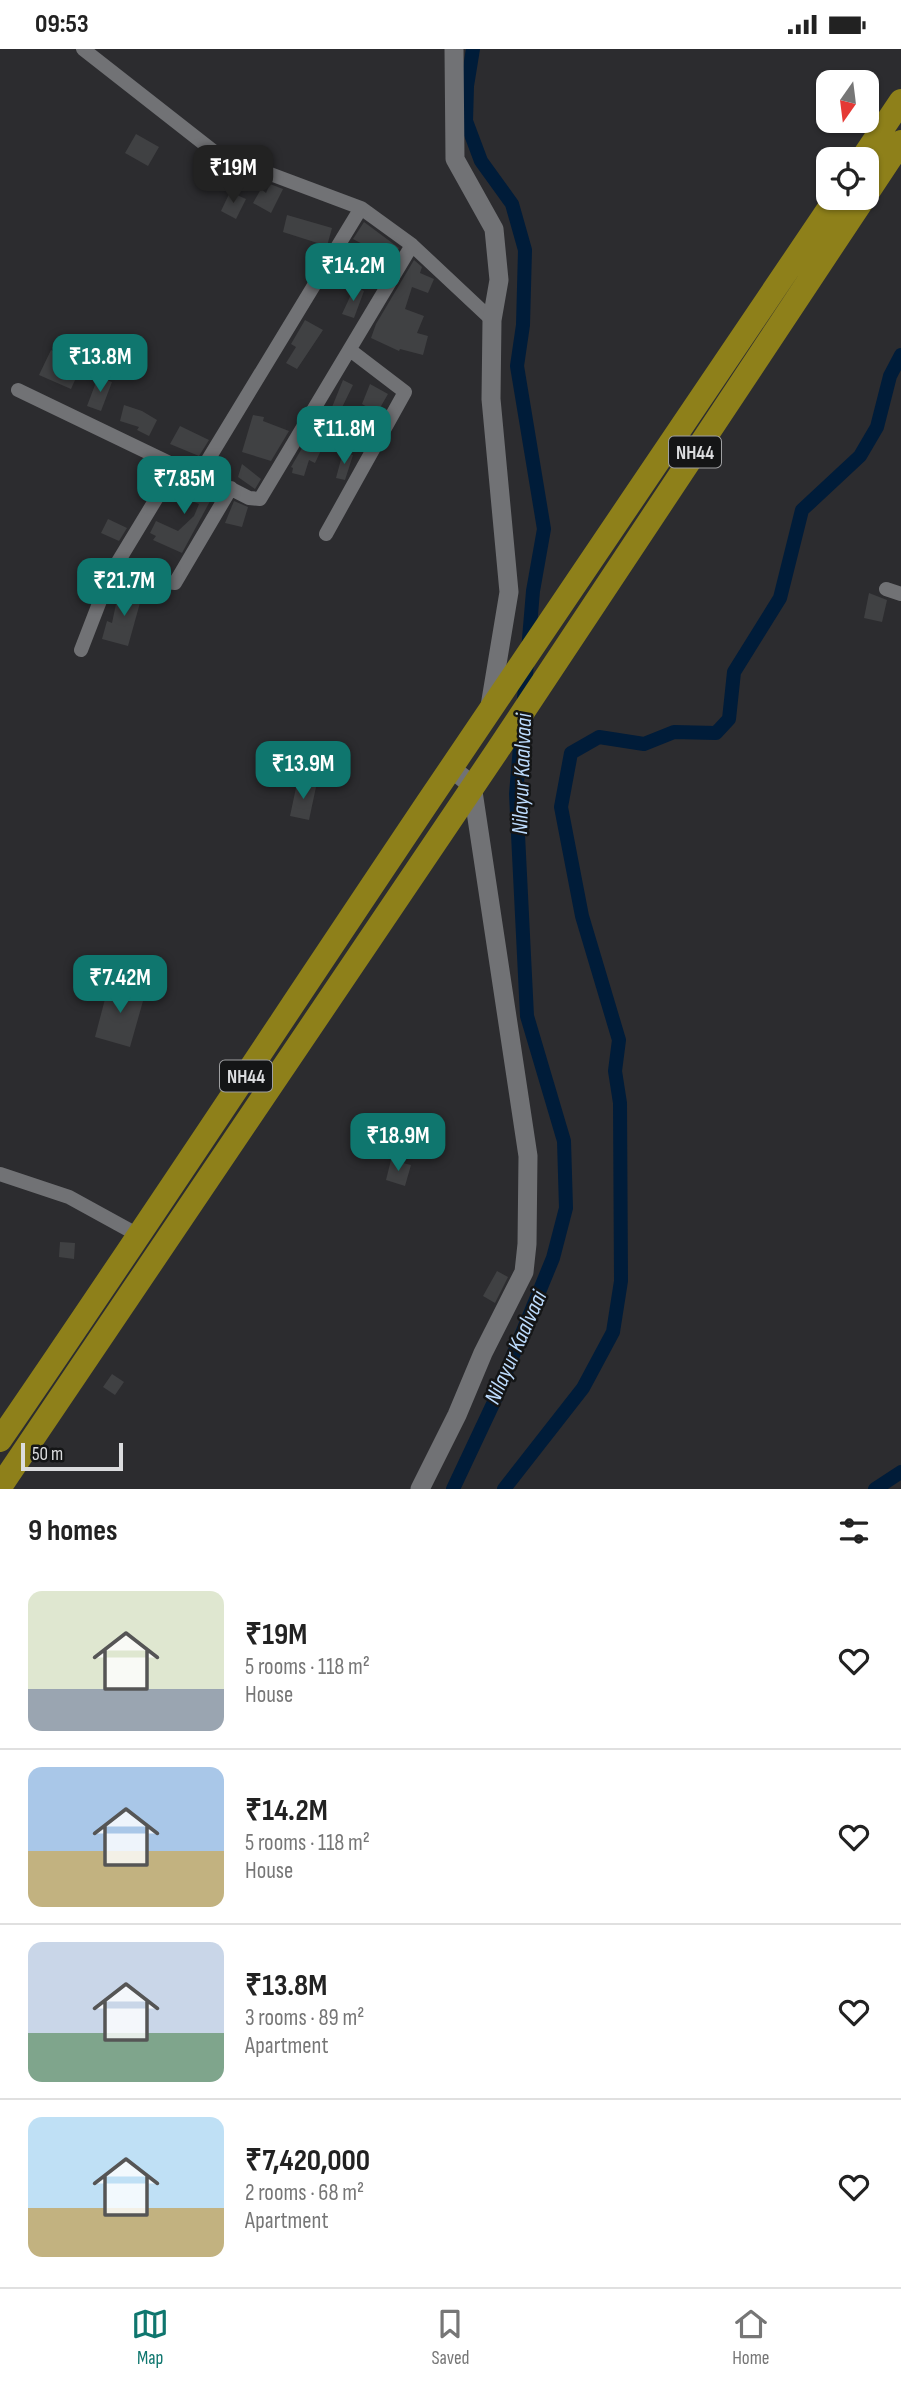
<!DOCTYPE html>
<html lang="en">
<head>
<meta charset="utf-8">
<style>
  body { margin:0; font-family:"Sofia Sans Condensed",sans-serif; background:#f6f6f6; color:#222; height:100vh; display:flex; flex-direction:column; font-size:26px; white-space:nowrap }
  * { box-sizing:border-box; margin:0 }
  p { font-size:23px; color:#767676 }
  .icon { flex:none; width:38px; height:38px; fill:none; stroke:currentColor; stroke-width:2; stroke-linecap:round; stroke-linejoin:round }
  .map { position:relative; height:1440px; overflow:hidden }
  .side { display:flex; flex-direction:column; background:#fff; flex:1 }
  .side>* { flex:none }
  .needle { width:46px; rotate:194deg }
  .controls { position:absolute; left:816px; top:21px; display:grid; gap:14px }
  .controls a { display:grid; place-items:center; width:63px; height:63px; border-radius:14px; background:#fff; box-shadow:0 2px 5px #0004; font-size:35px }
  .scale { position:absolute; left:21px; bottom:18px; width:102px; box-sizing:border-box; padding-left:7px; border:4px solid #dbdcde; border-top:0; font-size:19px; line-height:24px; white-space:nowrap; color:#dbdcde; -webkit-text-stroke:5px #141516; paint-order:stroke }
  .price { position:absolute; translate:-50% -60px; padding:0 16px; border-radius:14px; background:#0f766e; color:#fff; font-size:23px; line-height:46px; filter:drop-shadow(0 2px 4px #0008) }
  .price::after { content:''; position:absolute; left:50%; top:42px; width:21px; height:16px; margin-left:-10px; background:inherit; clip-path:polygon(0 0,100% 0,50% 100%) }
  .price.current { background:#222; color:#fff }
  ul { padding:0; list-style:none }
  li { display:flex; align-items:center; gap:21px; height:175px; padding:0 28px }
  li+li { border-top:2px solid #e0e0e0 }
  li span { display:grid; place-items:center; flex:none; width:196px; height:140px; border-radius:14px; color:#555 }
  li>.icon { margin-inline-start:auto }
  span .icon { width:84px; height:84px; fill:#fffc; stroke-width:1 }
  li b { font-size:30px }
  h2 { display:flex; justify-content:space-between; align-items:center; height:84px; padding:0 28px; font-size:30px }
  .status { display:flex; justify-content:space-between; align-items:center; height:49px; padding:0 35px; background:#fff; direction:ltr }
  .status svg { height:19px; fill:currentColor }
  .tab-bar { display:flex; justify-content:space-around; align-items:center; height:98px; border-top:2px solid #e0e0e0; background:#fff; font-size:19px; color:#767676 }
  .tab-bar a { display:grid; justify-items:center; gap:4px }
  .tab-bar .current { color:#0f766e }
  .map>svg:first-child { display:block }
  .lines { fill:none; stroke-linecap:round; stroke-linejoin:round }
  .canal { stroke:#001c39; stroke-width:14 }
  .building { fill:#404143 }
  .minor { stroke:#717275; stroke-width:14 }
  .tertiary { stroke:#717275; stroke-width:19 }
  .trunk { stroke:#8e801a; stroke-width:24 }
  .labels { text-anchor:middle; stroke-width:5; stroke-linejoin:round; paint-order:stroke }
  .shield { fill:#141516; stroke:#9fa0a2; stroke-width:2 }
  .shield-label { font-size:19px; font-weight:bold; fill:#dbdcde }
  .water-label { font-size:23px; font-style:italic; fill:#bcdbfd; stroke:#141516 }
</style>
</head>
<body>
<div class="status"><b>09:53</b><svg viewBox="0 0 49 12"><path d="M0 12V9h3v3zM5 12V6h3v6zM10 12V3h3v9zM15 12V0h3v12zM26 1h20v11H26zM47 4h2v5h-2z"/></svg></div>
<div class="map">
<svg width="901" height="1440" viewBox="0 0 901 1440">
  <rect width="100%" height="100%" fill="#2c2c2f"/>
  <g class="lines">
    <path class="canal" d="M453,1440L493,1355L553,1209L566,1159L564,1092L527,967L516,745L533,542L544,480L517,317L523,276L525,201L512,155L481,112L466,72L467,37L473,0
      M504,1440L583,1339L613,1283L621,1232L620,1054L615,1022L619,991L582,867L561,758L571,704L599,688L644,695L674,683L716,684L729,670L734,623L780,549L802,461L860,407L877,378L890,327L901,306
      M875,1440L901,1423"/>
  </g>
  <path class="building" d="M136,85L159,98L148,117L125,104Z
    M270,135L283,140L271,164L253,154L261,140L266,144Z
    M230,143L246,150L236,170L221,162Z
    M287,166L332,179L327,197L283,183Z
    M364,173L399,199L392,211L353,190Z
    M414,211L422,218L420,224L434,230L428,244L412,238L405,260L424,267L417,284L428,287L423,306L400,300L399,302L371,289L376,275Z
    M355,237L364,242L354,269L342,265Z
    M305,271L323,281L297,320L286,314L296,298L291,295Z
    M51,301L65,308L63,312L80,320L71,340L39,326Z
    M98,328L112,333L101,362L87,357Z
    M343,331L353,336L329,385L326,383L327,378L319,374L330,363Z
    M370,335L388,345L377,364L362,355Z
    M124,356L142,362L157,371L149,387L137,381L139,378L120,372Z
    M253,366L264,368L263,372L289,382L271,412L242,403Z
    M180,377L209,391L199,407L170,395Z
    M308,389L324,395L315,414L309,411L304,427L292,424L293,419L291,418Z
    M343,403L353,406L345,431L336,429Z
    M242,415L261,430L255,440L238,428Z
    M180,429L196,435L197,433L215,443L182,504L153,491L156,487L150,484L156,472L178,482L194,467L199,455L171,443Z
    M234,452L248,458L242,478L225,474Z
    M108,470L127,479L119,492L101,484Z
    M124,539L143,543L128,597L102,590L107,572L112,574L116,555L121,556Z
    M869,544L887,551L882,573L864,569Z
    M297,734L316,738L309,771L290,767Z
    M109,935L145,945L130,998L95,988Z
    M391,1111L411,1116L405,1137L386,1131Z
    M60,1193L75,1194L74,1210L59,1208Z
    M497,1222L508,1228L495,1254L483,1247Z
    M112,1325L124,1333L115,1346L103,1338Z"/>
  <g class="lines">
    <path class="minor" d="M83,0L217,105L361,159L412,196L492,271
      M18,341L176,417L200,424L249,449L260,450L412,196
      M200,424L361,159
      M326,485L405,343L350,301
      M110,526L175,534L231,439
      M886,540L901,545
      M81,601L110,526L176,417
      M0,1125L69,1148L140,1187"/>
    <path class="tertiary" d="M454,0L455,110L494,180L499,231L492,271L491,350L509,543L490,657
      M420,1440L457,1366L483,1304L524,1223L527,1195L528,1107L472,736L451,719"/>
    <path class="trunk" d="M862,110L901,52
      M866,146L901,93
      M0,1391C145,1180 285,966 428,753C563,551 701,351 836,149
      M0,1438L497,702L864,149"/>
  </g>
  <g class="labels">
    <g class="shield">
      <rect x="669" y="387.5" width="52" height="31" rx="5"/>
      <rect x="220" y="1011.5" width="52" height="31" rx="5"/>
    </g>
    <g class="shield-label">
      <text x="695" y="410">NH44</text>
      <text x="246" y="1034">NH44</text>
    </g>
    <g class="water-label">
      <text transform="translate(521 725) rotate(-88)" y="8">Nilayur Kaalvaai</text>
      <text transform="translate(515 1298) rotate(-66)" y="8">Nilayur Kaalvaai</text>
    </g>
  </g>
</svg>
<div class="controls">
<a><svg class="needle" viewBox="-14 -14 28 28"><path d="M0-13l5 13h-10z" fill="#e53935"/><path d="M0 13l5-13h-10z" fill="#767676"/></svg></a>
<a><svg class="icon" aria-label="locate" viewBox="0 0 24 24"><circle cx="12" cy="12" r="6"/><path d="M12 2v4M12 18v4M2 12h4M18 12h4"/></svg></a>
</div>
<div class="scale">50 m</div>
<b class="price current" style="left:233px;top:156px">₹19M</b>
<b class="price" style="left:353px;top:254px">₹14.2M</b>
<b class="price" style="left:100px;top:345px">₹13.8M</b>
<b class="price" style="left:344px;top:417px">₹11.8M</b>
<b class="price" style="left:184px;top:467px">₹7.85M</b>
<b class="price" style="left:124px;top:569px">₹21.7M</b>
<b class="price" style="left:303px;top:752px">₹13.9M</b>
<b class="price" style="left:120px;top:966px">₹7.42M</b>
<b class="price" style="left:398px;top:1124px">₹18.9M</b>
</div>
<section class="side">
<h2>9 homes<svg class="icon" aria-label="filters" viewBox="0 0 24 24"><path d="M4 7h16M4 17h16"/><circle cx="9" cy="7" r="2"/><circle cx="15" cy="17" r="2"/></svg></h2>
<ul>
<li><span style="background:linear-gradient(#dfe7d0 70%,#9aa5b1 0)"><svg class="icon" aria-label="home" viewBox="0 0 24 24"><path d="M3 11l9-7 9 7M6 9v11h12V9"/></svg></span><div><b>₹19M</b><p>5 rooms · 118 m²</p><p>House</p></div><svg class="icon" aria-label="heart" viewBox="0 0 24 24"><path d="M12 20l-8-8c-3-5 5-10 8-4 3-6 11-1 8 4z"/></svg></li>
<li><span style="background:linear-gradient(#a9c7e8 60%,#c2b280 0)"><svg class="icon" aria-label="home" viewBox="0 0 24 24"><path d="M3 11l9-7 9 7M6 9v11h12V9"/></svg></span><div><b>₹14.2M</b><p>5 rooms · 118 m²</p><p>House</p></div><svg class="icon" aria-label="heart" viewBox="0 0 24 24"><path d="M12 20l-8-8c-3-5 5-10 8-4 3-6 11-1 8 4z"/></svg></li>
<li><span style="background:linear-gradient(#c9d6e8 65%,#7fa58c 0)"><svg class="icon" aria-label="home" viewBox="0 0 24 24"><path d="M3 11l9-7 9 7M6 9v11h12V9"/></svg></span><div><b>₹13.8M</b><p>3 rooms · 89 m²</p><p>Apartment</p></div><svg class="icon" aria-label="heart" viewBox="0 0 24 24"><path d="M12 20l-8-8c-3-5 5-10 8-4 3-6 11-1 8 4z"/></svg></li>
<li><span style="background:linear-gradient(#bfe0f5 65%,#c2b280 0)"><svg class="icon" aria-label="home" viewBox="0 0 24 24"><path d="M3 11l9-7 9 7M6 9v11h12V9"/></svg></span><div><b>₹7,420,000</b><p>2 rooms · 68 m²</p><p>Apartment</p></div><svg class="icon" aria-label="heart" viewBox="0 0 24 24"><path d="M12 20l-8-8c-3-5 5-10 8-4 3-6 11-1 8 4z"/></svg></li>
</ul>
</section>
<nav class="tab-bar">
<a class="current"><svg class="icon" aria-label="map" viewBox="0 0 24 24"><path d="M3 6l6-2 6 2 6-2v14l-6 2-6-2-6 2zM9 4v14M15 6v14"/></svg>Map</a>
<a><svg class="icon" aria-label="saved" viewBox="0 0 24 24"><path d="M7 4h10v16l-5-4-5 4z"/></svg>Saved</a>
<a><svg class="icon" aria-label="home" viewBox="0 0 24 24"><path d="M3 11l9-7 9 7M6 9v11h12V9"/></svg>Home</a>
</nav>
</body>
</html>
